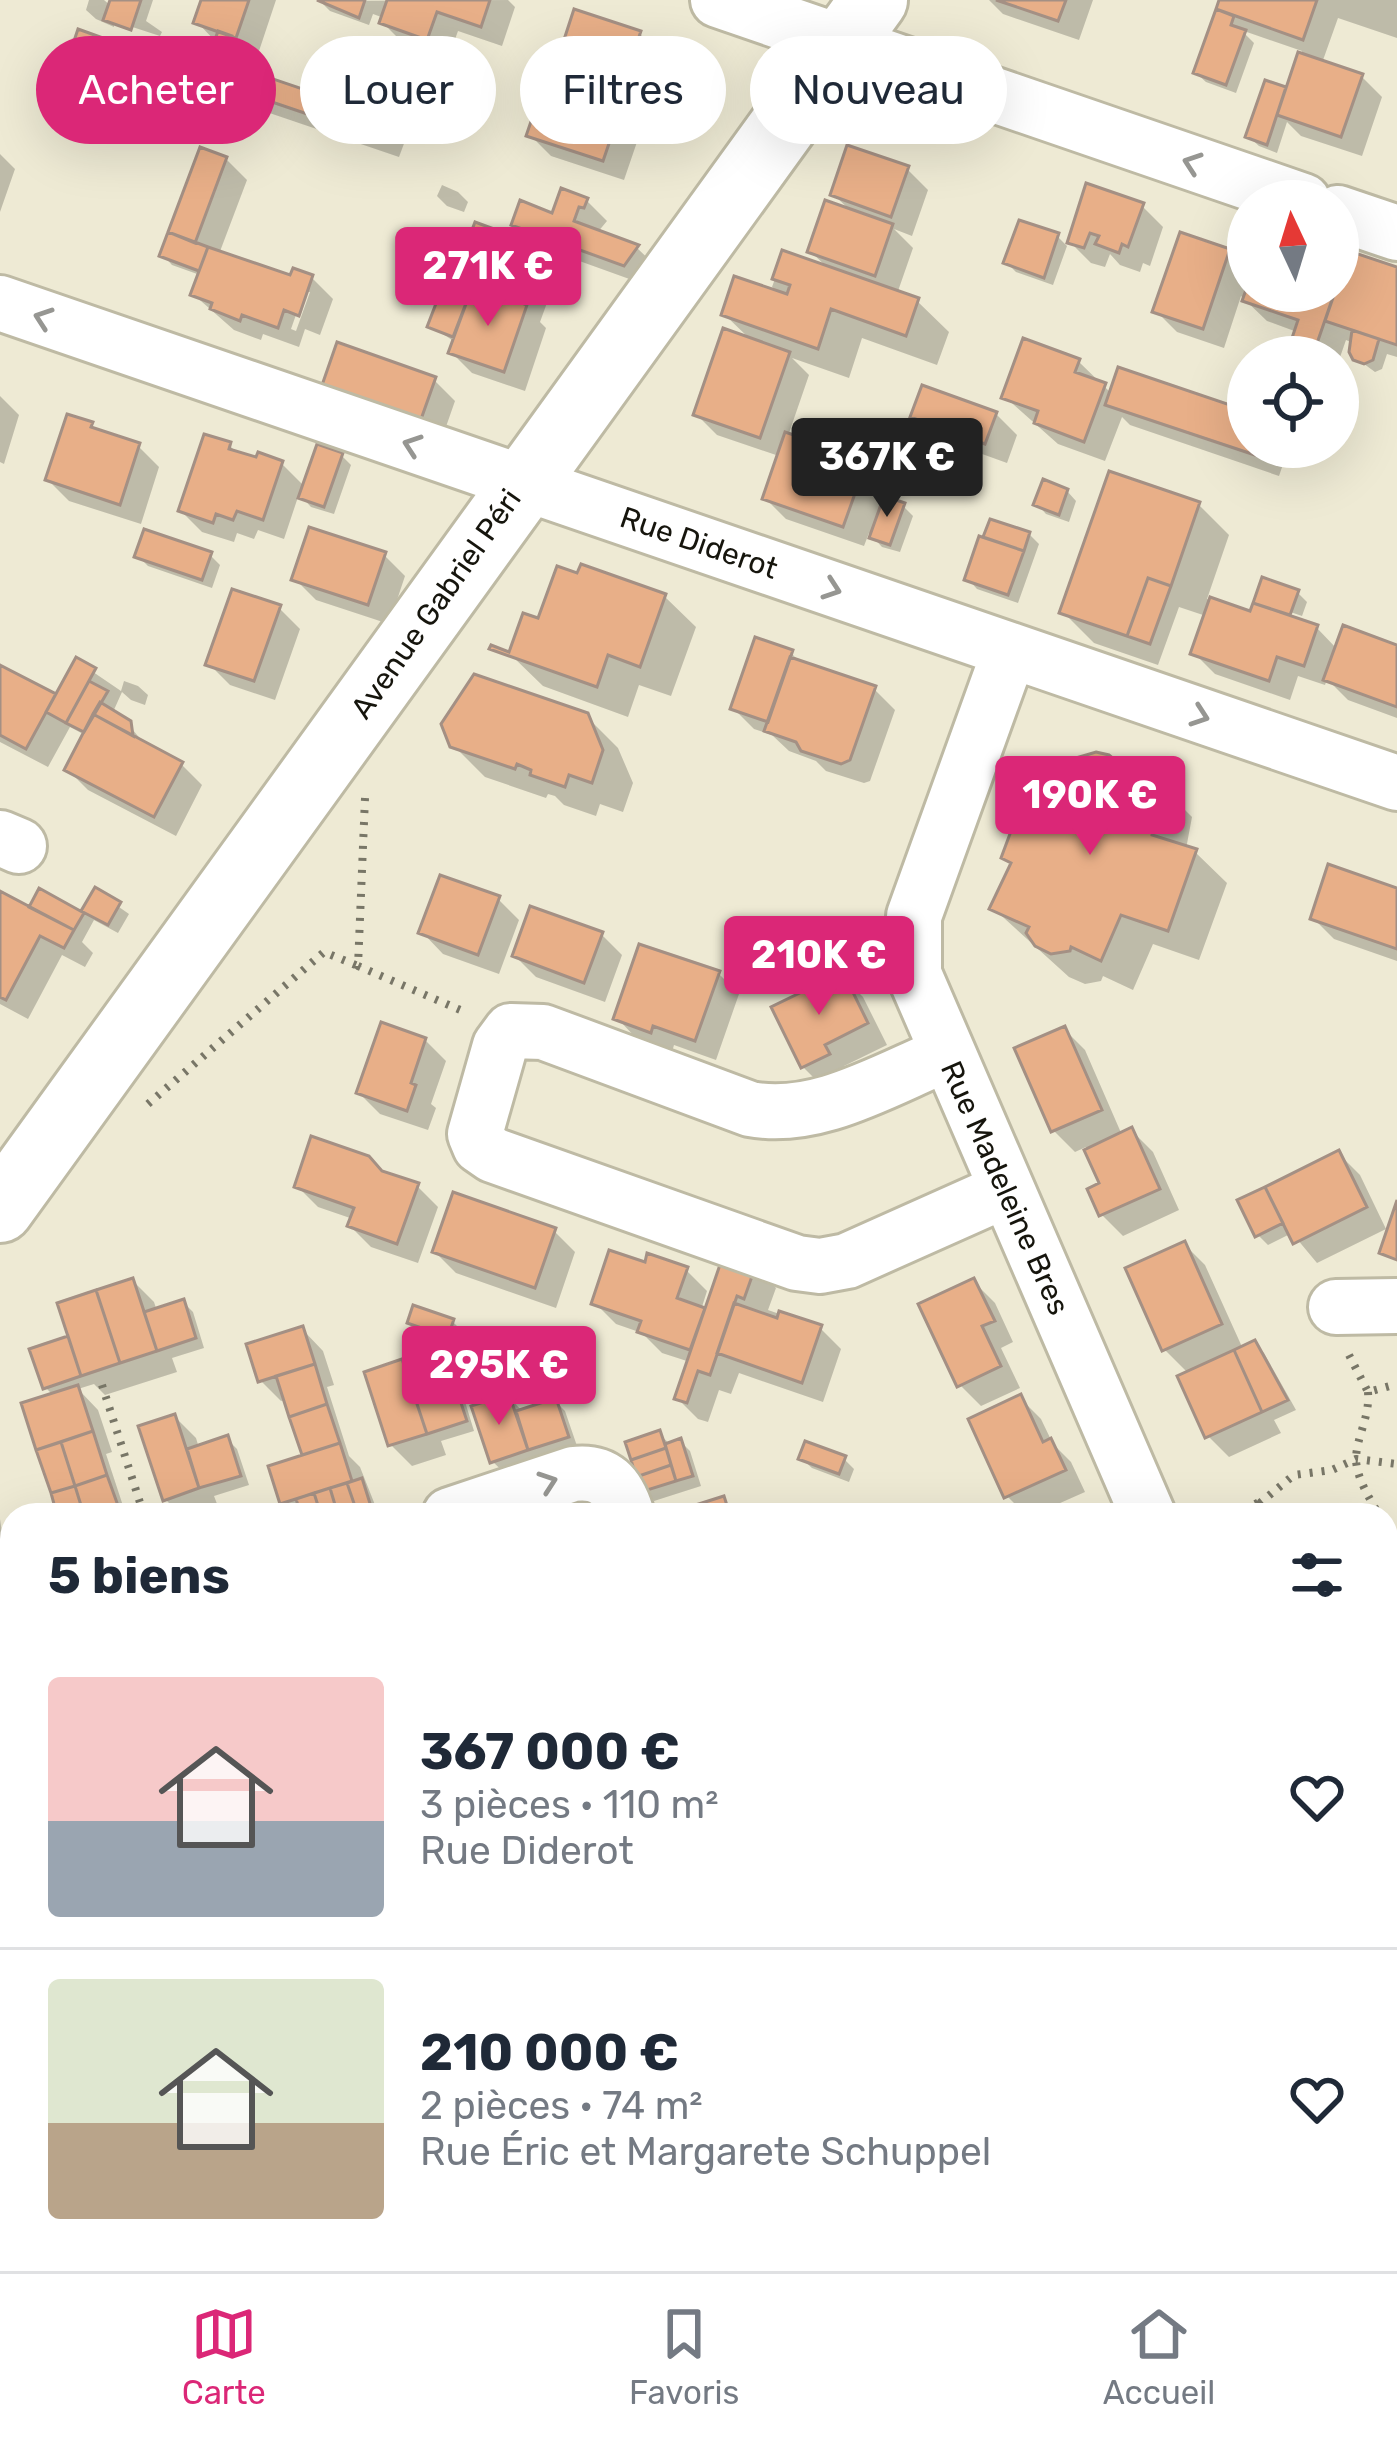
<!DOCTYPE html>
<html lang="fr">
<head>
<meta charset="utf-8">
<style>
  body { margin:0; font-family:Rubik,sans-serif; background:#f2f2f3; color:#1f2937; height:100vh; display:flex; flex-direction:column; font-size:45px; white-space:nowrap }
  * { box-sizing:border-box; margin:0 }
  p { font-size:39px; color:#747a83 }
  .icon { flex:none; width:66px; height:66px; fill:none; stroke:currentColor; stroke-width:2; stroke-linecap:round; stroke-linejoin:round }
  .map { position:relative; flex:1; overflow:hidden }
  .details { position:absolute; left:0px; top:1503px; width:1398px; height:768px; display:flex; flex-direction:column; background:#fff; border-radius:36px 36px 0 0; box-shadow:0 12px 48px #0002 }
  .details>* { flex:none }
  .hud { position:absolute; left:36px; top:36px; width:1326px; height:108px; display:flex; gap:24px }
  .needle { width:78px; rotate:356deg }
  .fabs { position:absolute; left:1227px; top:180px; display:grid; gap:24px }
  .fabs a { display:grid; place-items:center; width:132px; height:132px; border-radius:50%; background:#fff; box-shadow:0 12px 48px #0002; font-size:60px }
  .price { position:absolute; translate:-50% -102px; padding:0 27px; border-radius:12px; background:#db2777; color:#fff; font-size:39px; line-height:78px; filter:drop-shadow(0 3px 6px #0008) }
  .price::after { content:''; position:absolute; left:50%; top:72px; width:36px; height:27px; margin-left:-18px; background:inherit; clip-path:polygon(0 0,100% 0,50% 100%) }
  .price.selected { background:#222; color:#fff }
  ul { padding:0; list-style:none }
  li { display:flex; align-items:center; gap:36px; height:300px; padding:0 48px }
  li+li { border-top:3px solid #e0e1e3 }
  li span { display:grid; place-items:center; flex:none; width:336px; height:240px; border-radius:12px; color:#555 }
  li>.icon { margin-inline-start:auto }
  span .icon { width:144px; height:144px; fill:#fffc; stroke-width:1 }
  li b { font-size:51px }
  h2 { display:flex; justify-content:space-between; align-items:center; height:144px; padding:0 48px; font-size:51px }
  .pill { padding:0 42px; border-radius:54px; background:#fff; box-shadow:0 12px 48px #0002; font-size:42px; line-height:108px }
  .pill.selected { background:#db2777; color:#fff }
  .menu { display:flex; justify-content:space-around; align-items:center; height:168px; border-top:3px solid #e0e1e3; background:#fff; font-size:33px; color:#747a83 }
  .menu a { display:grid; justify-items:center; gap:6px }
  .menu .selected { color:#db2777 }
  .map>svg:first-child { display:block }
  .shadow { fill:#0003; fill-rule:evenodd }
  .building { fill:#e8af88; stroke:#a49084; stroke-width:3 }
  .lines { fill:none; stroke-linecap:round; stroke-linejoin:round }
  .minor-casing { stroke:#bebaa4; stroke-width:60 }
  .major-casing { stroke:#bebaa4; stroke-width:72 }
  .path { stroke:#787667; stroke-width:8; stroke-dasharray:3 9; stroke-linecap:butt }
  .minor { stroke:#fff; stroke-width:54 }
  .major { stroke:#fff; stroke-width:66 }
  .oneway { stroke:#969692 }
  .labels { text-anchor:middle; stroke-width:9; stroke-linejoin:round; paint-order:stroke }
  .street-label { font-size:30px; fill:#16150d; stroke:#fff }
</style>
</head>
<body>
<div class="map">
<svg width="1397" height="2271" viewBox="0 0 1397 2271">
  <rect width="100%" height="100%" fill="#eeead4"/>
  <path class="shadow" d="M89,0H104L111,6L113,0H153L146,21L162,32L160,36L114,21V27L96,19L86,10Z
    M204,0H276L257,57L240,51L234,69L384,119L405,141L399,157L246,105L225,84L232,66L214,53L217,43L197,22Z
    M508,0L515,7L502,46L458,31L448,59L403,43L382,22L384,18L373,14L369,25L330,11L320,1Z
    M989,0H1093L1079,40L1003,14Z
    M1222,0H1397V38L1338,18L1322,63L1361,76L1382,97L1362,156L1301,136L1287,122L1277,153L1259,146L1249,137L1284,90L1287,93L1302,51L1241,30L1254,43L1236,93L1206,82L1196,73Z
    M639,33L660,54L640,112L652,123L645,144L637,142L624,180L551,156L530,135L558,52Z
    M113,44L122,54L111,88L78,77L68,67Z
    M0,154L15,169L0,212Z
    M226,159L247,180L219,254L292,279L312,278L333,299L320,335L305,329L299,347L263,334L261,340L234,330L193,294L200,275L172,265L163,255ZM304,292H310L296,331L291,329Z
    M907,169L928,190L912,236L894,229L913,248L897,294L917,301L949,332L937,365L862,338L849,378L792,358L809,375L788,436L865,462L886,483L881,498L903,506L913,516L900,552L882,547L869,533L864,546L786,519L765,498L779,456L717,435L696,414L752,341L724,314L781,295L772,287L784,254L830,270L810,251L853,213L833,194Z
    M442,185L458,192L468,202L464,212L447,206L437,196Z
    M586,200L607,221L597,233L637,248L658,268L646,285L535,245L514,224L554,217Z
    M1142,206L1163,227L1150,266L1143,263L1140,272L1120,265L1110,254L1105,267L1091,263L1070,242Z
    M1057,236L1067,246L1053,285L1016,272L1006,262Z
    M538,249L559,270L540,322L546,328L525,391L472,373L451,352L455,342L431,326L448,280L435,275L425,266L453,265L459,271Z
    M1228,251L1248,271V291H1338V278L1397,271V357L1387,354L1382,369L1375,372L1356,358L1353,343L1346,340L1338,363V357H1293L1290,353L1297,332L1267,321L1241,296L1224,348L1177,332L1156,311Z
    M1078,361L1112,394L1248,414V447H1289L1279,476L1130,425L1122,417L1105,461L1058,444L1005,397Z
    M434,380L455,401L441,441L345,408Z
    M0,396L19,415L4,464L0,462Z
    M996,414L1017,435L1007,463L935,437L914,416Z
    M68,418L138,446L159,467L141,524L69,501L48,480Z
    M229,445L239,455L281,463L305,487L341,455L351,465L334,514L311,507L299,494L284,539L258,530L254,539L237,533L234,542L202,532L181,511Z
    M1067,491L1076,501L1069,522L1046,514L1037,504Z
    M1198,504L1229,535L1207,599L1252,614L1263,581L1297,592L1307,602L1302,616L1264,603V610L1316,627L1337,649L1397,648V718L1348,700L1327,679L1325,685L1298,676L1290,700L1215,674L1194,653L1206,616L1179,607L1158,665L1094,643L1063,612Z
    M992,522L1029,534L1039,544L1018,603L977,589L968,579Z
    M210,555L220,565L212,588L148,566L138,556Z
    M384,555L405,576L389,624L316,600L295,579Z
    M664,596L696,627L671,696L639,685L628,717L543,686L511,655L540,622Z
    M279,608L300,629L275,700L230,685L209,664Z
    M791,653L803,665L874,689L895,710L870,781L864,783L826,771L816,761L789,751L772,735L754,729L733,708Z
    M77,661L121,691L124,681L138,686L148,695L145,705L131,700L122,692L113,712L123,718L142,741L181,764L202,785L176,836L88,790L67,769L85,735L70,727L48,767L0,742V668L57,698Z
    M586,716L618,748L633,783L623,812L600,804L596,816L564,805L555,796L548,794L546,798L485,777L453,745Z
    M1108,758L1132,780L1161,786L1192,817L1186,849L1195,852L1227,883L1199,960L1153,944L1133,990L1103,976L1101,981L1085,984L1069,977L993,908L1013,866L1004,858L1030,814L1077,770Z
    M96,891L129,914L118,933L94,920L82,942L93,953L85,967L62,955L28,1019L0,1004V894L31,911L40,892L83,915Z
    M1397,891V961L1334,939L1313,918Z
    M498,899L519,920L499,974L443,954L422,932Z
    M601,934L622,955L605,1002L536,977L515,956Z
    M718,973L739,994L716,1060L674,1045L672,1052L638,1040L617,1018Z
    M842,976L863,997L887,1045L844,1066L848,1076L824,1088L803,1067Z
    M1064,1029L1085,1050L1122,1135L1132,1131L1153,1152L1179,1210L1123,1236L1102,1215L1103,1184L1086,1147L1075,1152L1054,1131Z
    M425,1040L446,1061L431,1104L436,1108L428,1130L380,1114L359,1093Z
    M1339,1154L1360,1175L1386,1229L1317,1263L1292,1233L1268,1245L1258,1235Z
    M382,1174L417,1186L438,1207L418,1263L371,1247L350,1226L353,1219L318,1207L297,1186Z
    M554,1231L575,1252L556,1308L456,1273L435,1252Z
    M1184,1244L1205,1265L1243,1349L1255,1344L1264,1353L1296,1410L1274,1420L1281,1433L1229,1457L1208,1436L1189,1374L1164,1349Z
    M646,1266L686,1270L707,1291L701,1310L707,1312L755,1267L776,1288L768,1310L820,1328L841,1349L823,1402L739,1373L731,1394L719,1390L708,1422L698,1419L677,1398L690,1362L662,1353L642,1333L616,1324L595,1303Z
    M133,1281L154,1302L157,1311L183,1302L193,1312L204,1348L172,1358L177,1372L105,1395L94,1384L78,1389L98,1410L112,1452L106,1454L126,1515H61L25,1405L54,1396L45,1387L67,1340Z
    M974,1282L995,1303L1013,1342L1001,1348L1020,1388L981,1406L960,1385Z
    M410,1322H453L463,1332L458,1345L420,1332Z
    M302,1329L323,1351L334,1385L327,1387L349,1456L360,1467L379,1515H295L283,1502L308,1456L287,1399L281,1401L260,1380Z
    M402,1363L423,1384L426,1394L453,1385L463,1395L474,1431L441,1441L446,1455L412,1466L391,1445Z
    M509,1397L523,1412L555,1401L565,1411L577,1446L543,1458L514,1482L492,1461Z
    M1020,1398L1041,1419L1053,1444L1071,1462L1085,1492L1033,1515H1026L1007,1496Z
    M175,1417L196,1438L199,1448L227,1439L237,1449L249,1485L214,1496L219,1509L202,1515H181L165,1499Z
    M659,1434L671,1445L680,1441L690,1451L701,1486L654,1501L644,1491Z
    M802,1459H844L854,1469L849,1482L812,1468Z
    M572,1507L580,1515H549Z
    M0,1519L7,1568L12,1567V1644L4,1575L0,1576Z
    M1386,1766L1397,1800V1824L1386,1828Z
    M0,1862L11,1872L12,1883V1946L0,1948Z
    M0,1980L10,1990L12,2007V2037L0,2039Z
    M12,2109V2259H39L44,2271H0V2201H4L0,2196V2110Z
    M220,2259L222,2271L111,2270L101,2259Z
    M291,2259H370L372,2271H292Z
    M455,2259H546L550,2271H459Z
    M677,2259H732L736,2271H656L678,2264Z"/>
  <path class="building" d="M110,0H141L131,30L103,20Z
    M201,0H249L236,38L193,23Z
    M317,0H365L359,18Z
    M387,0H490L481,27L437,12L427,40L379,23Z
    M996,0H1066L1058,21Z
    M1219,0H1317L1303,40L1216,9Z
    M574,9L641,31L619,95L548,72L556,48L561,49Z
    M1216,9L1234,16L1231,25L1246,30L1226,85L1193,73Z
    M78,29L114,42L101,80L65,68Z
    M218,31L232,36L225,59L210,54Z
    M1298,52L1363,74L1341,137L1277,115Z
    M229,64L385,117L378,138L222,85Z
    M548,72L632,100L624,125L616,123L603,161L526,136Z
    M1265,80L1286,87L1267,145L1245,137Z
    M847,145L909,166L891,217L830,195Z
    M200,147L227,157L195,243L168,232Z
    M1086,183L1144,203L1128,247L1122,244L1119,253L1095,244L1099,236L1090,233L1084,248L1067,243Z
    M561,188L588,198L584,208L579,207L574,221L639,245L624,266L511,225L520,200L552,213Z
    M825,200L893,224L875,276L807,252Z
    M1019,220L1059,233L1044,278L1003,263Z
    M475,222L540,246L519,302L454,278Z
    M168,232L208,247L199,271L159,256Z
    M1180,232L1230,249L1203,329L1152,312Z
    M208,247L290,275L293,268L313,275L299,316L284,310L278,328L242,315L240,321L210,309L212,303L190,295Z
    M782,250L919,298L906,336L831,309L818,349L721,315L734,276L787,294L790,285L772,279Z
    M1349,251L1397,267V345L1325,321Z
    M427,252L455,263L450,277L422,266Z
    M447,275L473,285L453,337L427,327Z
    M1248,284V291H1335L1314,352L1290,344L1298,320L1242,301Z
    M473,285L527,305L504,372L448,353Z
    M723,328L790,352L760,438L693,415Z
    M1352,330L1379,339L1373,360L1364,364L1353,360L1349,352Z
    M1023,338L1080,359L1075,372L1106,383L1084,442L1034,423L1038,411L1001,398Z
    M337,342L436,377L420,422L321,388Z
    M1118,367L1248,411V447H1261L1258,456L1105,405Z
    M922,385L997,412L985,444L910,417Z
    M67,414L93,422L91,427L140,443L120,505L45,480Z
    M785,432L867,460L843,527L762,499Z
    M204,434L231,442L229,449L256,457L258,452L283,461L263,520L237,511L233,520L216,514L213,523L178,511Z
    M317,444L343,453L324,507L298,498Z
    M1109,471L1200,502L1171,586L1148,578L1127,636L1059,613Z
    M1043,479L1068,489L1059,515L1033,505Z
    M884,496L905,503L890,545L869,538Z
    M990,519L1030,532L1024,551L983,537Z
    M309,527L386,552L368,605L291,580Z
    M144,529L212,552L202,580L134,557Z
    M979,536L1024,551L1008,595L964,580Z
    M581,564L666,594L640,667L608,655L597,687L489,649L491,645L509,652L523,613L538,618L557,566L577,573Z
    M1262,577L1299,590L1290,615L1253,603Z
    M1148,578L1171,586L1150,644L1127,636Z
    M232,589L281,605L254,681L205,665Z
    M1210,597L1250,611L1253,603L1318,625L1304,666L1277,657L1269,681L1190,654Z
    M1343,625L1397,645V707L1323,680Z
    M755,637L793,650L768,722L730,709Z
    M76,657L96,668L66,723L46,712Z
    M790,657L876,686L850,760L841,764L801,751L796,742L764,731Z
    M0,665L56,694L26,749L0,735Z
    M474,674L588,713L603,750L592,783L569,775L565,787L530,775L531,770L517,764L515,769L450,747L441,724Z
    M89,681L108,691L84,732L66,723Z
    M100,702L131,721L133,736L93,714Z
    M93,714L183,762L154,817L64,770Z
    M1096,752L1109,755L1124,768L1122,775L1162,783L1152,835L1197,849L1168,931L1121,915L1101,961L1071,947L1070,951L1051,954L1035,946L1026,933L1029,927L989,909L1011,863L1001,858L1020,807L1028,810L1040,760L1075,767L1076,758Z
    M1328,864L1397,888V949L1310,919Z
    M440,875L500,896L478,955L418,933Z
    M95,887L121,902L108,925L81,911Z
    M39,888L84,913L74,930L29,907Z
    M0,891L74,930L64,948L40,936L6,1000L0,997Z
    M530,906L603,932L584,983L512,956Z
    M639,944L720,971L695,1041L653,1026L651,1033L613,1019Z
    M843,972L868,1023L825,1045L830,1054L801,1068L771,1007Z
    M381,1022L426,1038L411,1083L416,1085L407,1111L356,1093Z
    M1065,1026L1102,1110L1051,1132L1014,1048Z
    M1132,1127L1160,1189L1099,1216L1087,1189L1099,1183L1084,1150Z
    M311,1136L369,1156L382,1171L419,1183L397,1244L347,1226L354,1208L294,1187Z
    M1339,1150L1367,1207L1293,1244L1265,1187Z
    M1265,1187L1283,1223L1255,1237L1237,1200Z
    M453,1192L556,1228L535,1288L432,1252Z
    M1397,1200V1260L1379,1253Z
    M1185,1241L1222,1324L1162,1351L1125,1268Z
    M609,1250L645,1262L647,1253L688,1267L677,1298L705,1308L690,1350L637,1332L641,1321L591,1304Z
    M724,1253L756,1265L744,1299L737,1296L710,1375L698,1371L687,1403L674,1399Z
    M133,1278L157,1351L120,1363L96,1290Z
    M974,1278L995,1321L982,1326L1001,1366L957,1387L918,1304Z
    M96,1290L120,1363L81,1376L57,1303Z
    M184,1299L196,1338L157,1351L144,1312Z
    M734,1303L777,1318L779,1311L822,1325L802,1383L717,1353Z
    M413,1305L454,1319L448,1337L407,1323Z
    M303,1326L315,1364L258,1382L246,1344Z
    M68,1336L81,1376L43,1389L29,1349Z
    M1255,1340L1288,1400L1262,1412L1234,1350Z
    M1234,1350L1262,1412L1205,1438L1177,1376Z
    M402,1359L427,1434L388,1446L364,1372Z
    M315,1364L327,1404L289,1417L276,1376Z
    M454,1382L467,1421L427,1434L414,1395Z
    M78,1385L93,1431L36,1450L21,1403Z
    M509,1394L528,1450L490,1463L471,1406Z
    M1021,1394L1043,1442L1051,1438L1066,1470L1004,1498L968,1419Z
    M556,1398L569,1437L528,1450L516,1411Z
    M327,1404L340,1443L302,1455L289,1417Z
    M175,1414L199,1488L163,1501L138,1426Z
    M660,1430L666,1448L631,1460L625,1442Z
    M93,1431L107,1475L75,1486L61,1442Z
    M228,1435L241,1476L199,1488L187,1449Z
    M681,1438L693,1476L676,1481L665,1444Z
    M805,1441L846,1456L839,1474L798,1459Z
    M61,1442L75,1486L51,1493L36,1450Z
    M340,1443L352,1481L280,1504L268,1466Z
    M666,1448L671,1465L636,1477L631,1460Z
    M671,1465L676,1481L641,1492L636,1477Z
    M107,1475L121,1514L84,1515L75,1486Z
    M362,1478L373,1513L369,1515H358L347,1483Z
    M347,1483L358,1515H338L330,1488Z
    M75,1486L84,1515H57L51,1493Z
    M330,1488L338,1515H321L314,1493Z
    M314,1493L321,1515H301L296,1499Z
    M724,1496L730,1515H664Z
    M12,1564V1620L6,1621L0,1565Z
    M12,2106V2184L0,2185V2107Z
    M10,2235L12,2259H25L27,2270L0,2271V2236Z
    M204,2259L205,2271H119L118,2260Z
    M287,2259H353L355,2270L289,2271Z
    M465,2259H534L537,2271H456L453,2263Z
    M674,2259H719L723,2271H678Z"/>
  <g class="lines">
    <g class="minor-casing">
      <path id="minor" d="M718,0L1303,201
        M1338,213L1397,233
        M0,303L1397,783
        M1010,650L914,916V974L1148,1515
        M0,838L19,846
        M947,1054C886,1079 817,1122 750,1109L543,1032L511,1031L500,1046L475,1134L480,1146L493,1155L797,1263L820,1266L847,1261L1006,1190
        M1336,1307L1397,1306
        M450,1515L573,1474C605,1470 618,1486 627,1515
        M1386,1617L1397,1612
        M0,1818L12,1819
        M0,2059L12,2057
        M246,2259L247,2271"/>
    </g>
    <g class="major-casing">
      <path id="major" d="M0,1209L874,0"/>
    </g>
    <path class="path" d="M365,798L358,966L465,1012
      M148,1104L324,952L358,966
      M1349,1355L1368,1392L1397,1384
      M102,1385L144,1515
      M1368,1392C1370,1418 1356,1437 1356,1460C1357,1479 1370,1499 1379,1515
      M1234,1515L1259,1502
      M1257,1515L1261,1502L1294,1475L1332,1470L1356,1459L1397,1464
      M1386,1528L1397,1547
      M571,2271L613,2259"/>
    <use href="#minor" class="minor"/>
    <use href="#major" class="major"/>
  </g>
  <defs><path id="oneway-chevron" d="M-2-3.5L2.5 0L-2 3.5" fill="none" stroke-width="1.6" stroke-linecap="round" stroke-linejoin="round" transform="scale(3)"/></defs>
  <g class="oneway">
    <use href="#oneway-chevron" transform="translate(1192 163) rotate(-161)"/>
    <use href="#oneway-chevron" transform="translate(43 318) rotate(-161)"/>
    <use href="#oneway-chevron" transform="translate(412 445) rotate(-161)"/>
    <use href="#oneway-chevron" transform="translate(832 589) rotate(19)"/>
    <use href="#oneway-chevron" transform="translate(1200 716) rotate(19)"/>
    <use href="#oneway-chevron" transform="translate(548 1482) rotate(-19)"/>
  </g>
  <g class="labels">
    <g class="street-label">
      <text transform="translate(699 543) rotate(19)" y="10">Rue Diderot</text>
      <text transform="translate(436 604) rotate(-55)" y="10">Avenue Gabriel Péri</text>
      <text transform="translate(1005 1188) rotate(66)" y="10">Rue Madeleine Bres</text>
    </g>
  </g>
</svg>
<div class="fabs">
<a><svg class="needle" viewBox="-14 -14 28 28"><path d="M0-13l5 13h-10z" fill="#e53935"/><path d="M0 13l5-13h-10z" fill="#747a83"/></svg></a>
<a><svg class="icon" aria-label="locate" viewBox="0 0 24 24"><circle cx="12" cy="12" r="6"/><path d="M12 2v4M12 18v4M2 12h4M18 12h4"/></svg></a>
</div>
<b class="price" style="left:488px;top:329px">271K €</b>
<b class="price selected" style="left:887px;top:520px">367K €</b>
<b class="price" style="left:1090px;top:858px">190K €</b>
<b class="price" style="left:819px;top:1018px">210K €</b>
<b class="price" style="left:499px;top:1428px">295K €</b>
<div class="hud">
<a class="pill selected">Acheter</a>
<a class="pill">Louer</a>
<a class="pill">Filtres</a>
<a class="pill">Nouveau</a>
</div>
<section class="details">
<h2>5 biens<svg class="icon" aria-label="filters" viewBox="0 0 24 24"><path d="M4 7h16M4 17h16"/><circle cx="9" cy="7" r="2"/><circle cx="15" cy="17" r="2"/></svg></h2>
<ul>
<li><span style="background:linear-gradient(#f6c9c9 60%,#9aa5b1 0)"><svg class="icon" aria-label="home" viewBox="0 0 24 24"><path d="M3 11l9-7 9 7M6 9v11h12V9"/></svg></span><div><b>367 000 €</b><p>3 pièces · 110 m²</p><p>Rue Diderot</p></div><svg class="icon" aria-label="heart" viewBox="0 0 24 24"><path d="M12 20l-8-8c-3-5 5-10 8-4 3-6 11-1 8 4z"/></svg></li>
<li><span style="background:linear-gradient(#dfe7d0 60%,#b9a48a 0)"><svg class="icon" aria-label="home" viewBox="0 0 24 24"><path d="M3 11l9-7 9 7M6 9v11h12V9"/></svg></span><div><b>210 000 €</b><p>2 pièces · 74 m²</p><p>Rue Éric et Margarete Schuppel</p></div><svg class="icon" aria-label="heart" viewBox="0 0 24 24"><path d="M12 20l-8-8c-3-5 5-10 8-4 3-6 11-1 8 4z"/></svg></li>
</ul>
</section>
</div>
<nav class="menu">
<a class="selected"><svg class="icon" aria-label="map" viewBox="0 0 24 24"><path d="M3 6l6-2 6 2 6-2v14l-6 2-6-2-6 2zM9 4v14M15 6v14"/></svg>Carte</a>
<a><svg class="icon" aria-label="saved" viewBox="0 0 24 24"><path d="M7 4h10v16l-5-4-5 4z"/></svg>Favoris</a>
<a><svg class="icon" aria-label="home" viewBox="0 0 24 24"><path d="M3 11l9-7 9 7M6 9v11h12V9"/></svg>Accueil</a>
</nav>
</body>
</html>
